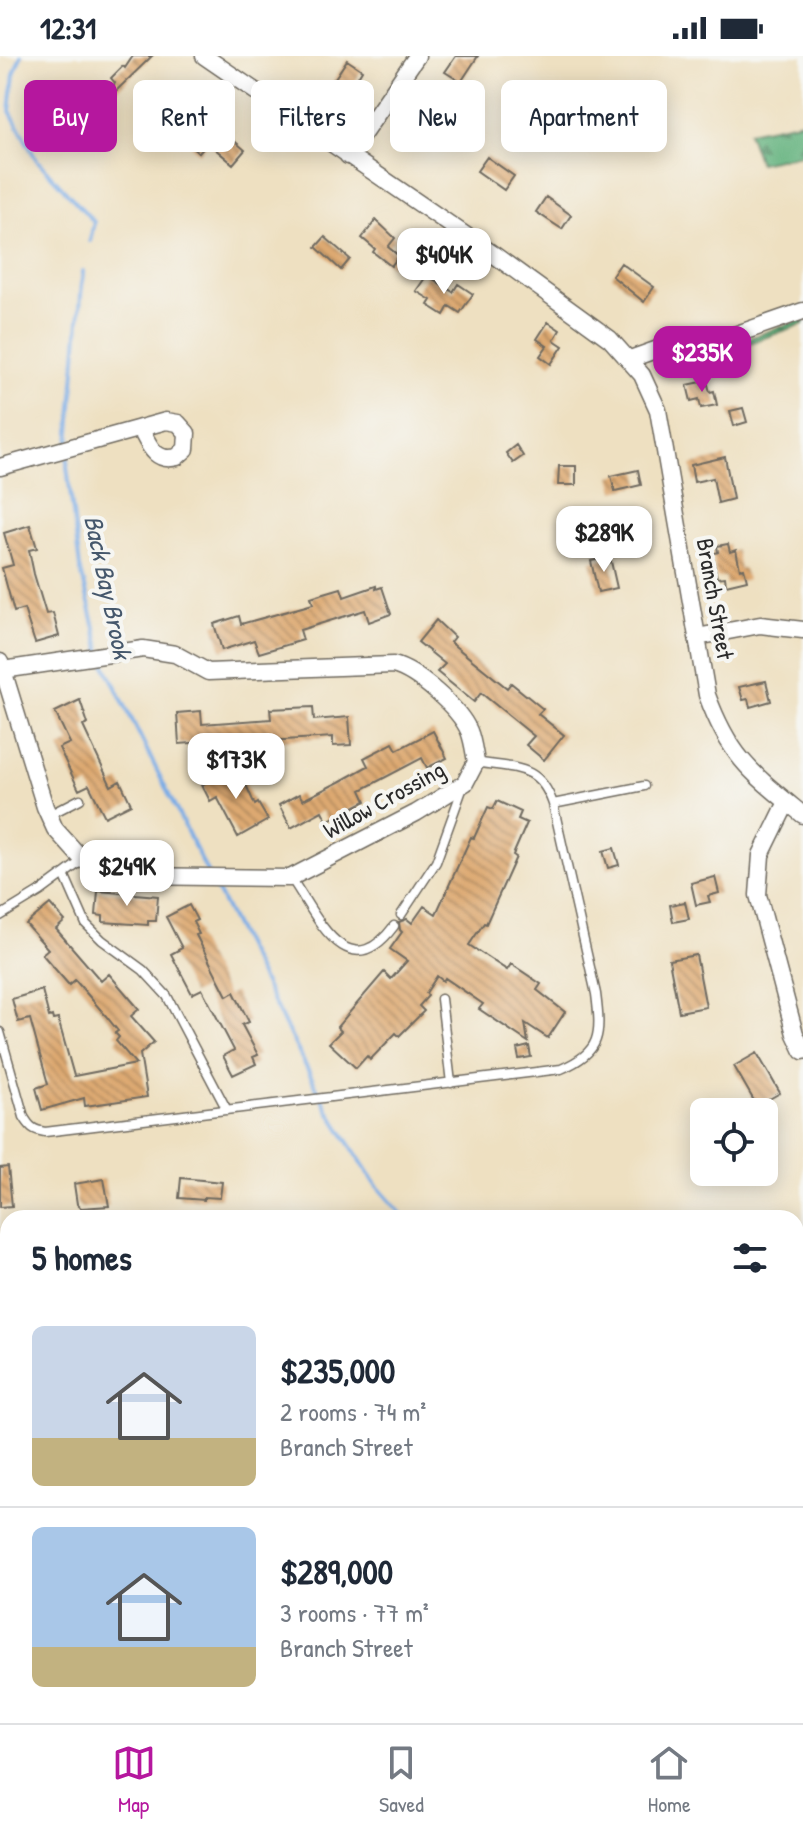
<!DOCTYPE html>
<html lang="en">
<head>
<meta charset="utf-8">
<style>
  body { margin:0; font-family:"Patrick Hand",sans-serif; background:#f2f2f3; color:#1f2937; height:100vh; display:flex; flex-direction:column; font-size:30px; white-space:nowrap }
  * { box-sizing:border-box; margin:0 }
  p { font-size:26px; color:#747a83 }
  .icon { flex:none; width:44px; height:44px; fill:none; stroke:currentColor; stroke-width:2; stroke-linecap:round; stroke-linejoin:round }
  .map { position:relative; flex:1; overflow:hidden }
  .side { position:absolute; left:0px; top:1154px; width:804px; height:514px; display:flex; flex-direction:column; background:#fff; border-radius:24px 24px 0 0; box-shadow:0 4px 20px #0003 }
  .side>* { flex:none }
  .hud { position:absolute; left:24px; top:24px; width:756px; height:72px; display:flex; gap:16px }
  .buttons { position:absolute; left:690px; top:1042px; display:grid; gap:16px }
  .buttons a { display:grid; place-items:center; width:88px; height:88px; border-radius:12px; background:#fff; box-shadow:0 4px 20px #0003; font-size:40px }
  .price { position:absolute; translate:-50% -68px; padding:0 18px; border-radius:16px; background:#fff; color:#222; font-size:26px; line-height:52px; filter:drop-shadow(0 2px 4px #0008) }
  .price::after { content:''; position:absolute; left:50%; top:48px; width:24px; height:18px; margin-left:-12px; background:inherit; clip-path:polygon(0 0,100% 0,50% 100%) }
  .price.selected { background:#b5179e; color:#fff }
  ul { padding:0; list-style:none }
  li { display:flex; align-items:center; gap:24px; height:200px; padding:0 32px }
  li+li { border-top:2px solid #e0e1e3 }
  li span { display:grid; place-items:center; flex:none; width:224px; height:160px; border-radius:12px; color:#555 }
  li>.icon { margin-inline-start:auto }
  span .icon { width:96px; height:96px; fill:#fffc; stroke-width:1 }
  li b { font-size:34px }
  h2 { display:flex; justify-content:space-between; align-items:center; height:96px; padding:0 32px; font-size:34px }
  .pill { padding:0 28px; border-radius:12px; background:#fff; box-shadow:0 4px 20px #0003; font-size:28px; line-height:72px }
  .pill.selected { background:#b5179e; color:#fff }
  .status { display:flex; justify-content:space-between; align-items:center; height:56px; padding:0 40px; background:#fff; direction:ltr }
  .status svg { height:22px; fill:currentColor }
  .tabs { display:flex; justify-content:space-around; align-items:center; height:112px; border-top:2px solid #e0e1e3; background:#fff; font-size:22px; color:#747a83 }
  .tabs a { display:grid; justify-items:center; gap:4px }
  .tabs .selected { color:#b5179e }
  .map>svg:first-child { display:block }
  .forest { fill:url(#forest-firs); stroke:#476e54; stroke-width:2 }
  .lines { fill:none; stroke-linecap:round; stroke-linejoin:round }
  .stream { stroke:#79ace6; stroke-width:4 }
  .building { fill:url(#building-back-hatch) }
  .lane-casing { stroke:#6f6a60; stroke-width:11 }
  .street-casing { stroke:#6f6a60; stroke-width:19 }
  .lane { stroke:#fff; stroke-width:8 }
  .street { stroke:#fff; stroke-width:16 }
  .labels { text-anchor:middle; stroke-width:8; stroke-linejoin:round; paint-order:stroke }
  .street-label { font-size:24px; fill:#2b2b2b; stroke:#f6f6f2 }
  .water-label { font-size:26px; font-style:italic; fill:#46586c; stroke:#f6f6f2 }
</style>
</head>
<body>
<div class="status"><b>12:31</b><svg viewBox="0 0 49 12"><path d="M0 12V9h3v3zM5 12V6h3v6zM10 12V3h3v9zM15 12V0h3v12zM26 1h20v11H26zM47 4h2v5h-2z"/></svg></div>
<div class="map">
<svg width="803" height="1667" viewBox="0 0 803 1667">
  <defs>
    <pattern id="forest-firs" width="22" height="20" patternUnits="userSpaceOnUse" patternTransform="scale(2)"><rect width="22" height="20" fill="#63b27e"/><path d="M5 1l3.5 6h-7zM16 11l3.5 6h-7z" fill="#529167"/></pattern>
    <pattern id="building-back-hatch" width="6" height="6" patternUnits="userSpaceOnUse" patternTransform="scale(2)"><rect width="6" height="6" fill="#dda971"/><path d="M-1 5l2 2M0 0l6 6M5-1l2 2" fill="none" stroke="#b38a5d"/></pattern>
  </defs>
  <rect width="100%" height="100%" fill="#f6f6f2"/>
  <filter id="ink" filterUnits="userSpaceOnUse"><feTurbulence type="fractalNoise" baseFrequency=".0125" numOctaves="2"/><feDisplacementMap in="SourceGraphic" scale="16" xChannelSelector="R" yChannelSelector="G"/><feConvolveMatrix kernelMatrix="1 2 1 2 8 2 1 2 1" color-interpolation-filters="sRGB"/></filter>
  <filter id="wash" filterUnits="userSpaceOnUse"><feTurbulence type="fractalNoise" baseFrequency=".006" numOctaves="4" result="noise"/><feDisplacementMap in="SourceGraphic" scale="32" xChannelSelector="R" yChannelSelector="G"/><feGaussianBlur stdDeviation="1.8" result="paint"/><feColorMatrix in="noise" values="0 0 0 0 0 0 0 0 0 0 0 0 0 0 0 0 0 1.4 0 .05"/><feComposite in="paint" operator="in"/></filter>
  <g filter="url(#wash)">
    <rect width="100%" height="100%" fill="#eee0c1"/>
    <path class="forest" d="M803,65V98L759,107L748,76Z
      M803,263V268L663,318V307L669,302L703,299Z
      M803,1269V1667H765L763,1660H796V1270Z
      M0,1599L8,1606L6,1622L8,1660H23L26,1667H0Z
      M75,1660H105V1667H65Z"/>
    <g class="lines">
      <path class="stream" d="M21,0L14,18L10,55L36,103L94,166L90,185
        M69,388L83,215
        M68,397L67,411L80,511L101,596
        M103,605L207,816
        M213,827L328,1054L376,1129L405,1162
        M796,1532L803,1539"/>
    </g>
    <g id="blocks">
      <path class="building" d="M133,0H152L116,35L112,32L115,27L111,22L123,10L125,12Z
        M456,0H478L461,26L445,16Z
        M347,4L362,14L341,49L324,39Z
        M206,36L218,47L203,67L190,55Z
        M424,46L453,64L442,81L413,63Z
        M211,65L245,94L233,108L208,87L199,97L190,89Z
        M487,101L514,120L504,134L477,115Z
        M546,141L571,159L562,173L536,156Z
        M376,164L395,182L388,191L399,200L391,210L373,196L375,193L362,182Z
        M325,181L350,203L341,214L316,191Z
        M621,207L654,231L644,246L612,220Z
        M427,219L453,236L458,228L473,238L460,257L449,250L444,259L428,249L431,244L416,235Z
        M548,266L560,274L554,284L563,290L551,308L540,300L547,290L537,283Z
        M707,325L710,336L714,335L717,349L701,352L699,343L691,345L687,329Z
        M743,352L747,366L734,370L730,355Z
        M516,389L523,400L513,407L506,397Z
        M725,401L733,443L718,447L713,422L694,426L691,409Z
        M559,410H576V429H558Z
        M638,414L641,429L615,435L611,420Z
        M30,469L37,492L29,494L34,518L46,558L53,557L59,580L35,587L24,553L14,556L2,512L13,509L4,477Z
        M728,488L730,496L736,494L740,513L744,512L747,524L726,529L725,521L717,522L712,498L718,496L717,490Z
        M610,501L617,532L598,536L591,505Z
        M376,530V533L382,531L391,558L369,566L365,554L300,574L303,584L259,597L254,584L222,594L214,568L239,560L241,568L313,548L311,541L341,532L344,541Z
        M436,564L454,581L450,586L507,632L511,627L543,653L538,658L564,679L544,704L526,689L534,680L481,637L474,646L437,616L445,608L418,586Z
        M766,625L771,645L750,651L748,643L743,644L739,631Z
        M80,644L88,668L83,670L111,730L120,725L131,748L105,761L89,729L79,734L59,692L70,687L55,656Z
        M313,651L314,664L349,661L351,689L333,690V681L251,686L252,693L220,695V685L179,688L177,657L201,655L202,668L271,663L270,653Z
        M433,675L447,702L427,712L422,702L361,734L366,745L327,765L322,755L291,772L279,749L299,738L303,744L339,726L368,710L364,702L393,687L397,694Z
        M237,709L255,749L258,747L268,764L238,781L217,741L210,745L202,729Z
        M497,745L521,756L518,763L527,767L513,799L516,801L486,868L484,867L469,889L507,914L511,908L541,928L537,934L565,956L548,982L525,967L528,986L479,953L483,948L445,922L443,925L437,920L426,937L428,940L419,950L424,955L399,980L396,977L370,1004L367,1000L356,1012L329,987L341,975L337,971L384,916L391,923L407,905L390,893L402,876L400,874L399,866L407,863L412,867L424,850L436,858L471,781L474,782L488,751L493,753Z
        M614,792L619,809L608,812L603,795Z
        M715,821L719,837L708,840L710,846L696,849L691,827Z
        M98,835L158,840L156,865H148V869L103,866V860L96,859Z
        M685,846L689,863L673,866L670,849Z
        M50,848L65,865L56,873L101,925L109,918L139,953L131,960L154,986L140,998L147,1041L85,1050L84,1042L42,1054L36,1032L48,1028L30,963L18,966L12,943L42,934L49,961L52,960L53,964L58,963L74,1020L136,1008L116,985L119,981L115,977L118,975L106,960L75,924L69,929L42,898L48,893L26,868Z
        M189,849L197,864L193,866L199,878L196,879L227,940L234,936L249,966L242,969L258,999L253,1001L256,1008L233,1019L223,1000L234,994L202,933L192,938L171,898L182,892L166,861Z
        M696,899L706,951L679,956L669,904Z
        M529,990L531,1001L519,1003L517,993Z
        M757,997L780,1037L757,1050L734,1010Z
        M8,1111L12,1150L0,1151V1112Z
        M181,1122L222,1126L220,1142L204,1141V1144L179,1142Z
        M104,1123L109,1150L81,1152L77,1148L74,1128Z"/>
    </g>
  </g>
  <g filter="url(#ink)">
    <use href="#blocks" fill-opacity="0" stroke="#6f6a60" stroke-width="2"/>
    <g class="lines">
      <g class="lane-casing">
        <path id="lane" d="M553,748L644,730
          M49,759L80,743
          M64,818L86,868L102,884L143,914L167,940L227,1054
          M291,822C317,860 347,933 394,870
          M401,859L436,806L463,731
          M0,860L41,835L83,804
          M441,943L451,1027
          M0,976L24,1061C30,1071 33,1074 45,1076L561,1013C602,996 601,978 596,938L553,748C539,707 514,713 476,706"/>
      </g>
      <g class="street-casing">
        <path id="street" d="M204,0L493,198L610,283L642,319L658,354L707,639C730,702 752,717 803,759
          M348,100L417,0
          M630,303L661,292L714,286L803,255
          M0,411L166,365L178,367L187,377L186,393L177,401C155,407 149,389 140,372
          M697,581L760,569L803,574
          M0,606L3,614L143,593L175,598L208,616L393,609C417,615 459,652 469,675C473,685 474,696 476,706L465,727L416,757L290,822L135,820L109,814L83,804L55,773L45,751L3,614
          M787,746L761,799L758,839L795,978L803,995
          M0,1207L8,1206
          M0,1338L8,1349
          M0,1399L8,1393
          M0,1578L8,1574
          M239,1660L244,1667
          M635,1660L638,1667
          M569,1667L587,1660"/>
      </g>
      <use href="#lane" class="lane"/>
      <use href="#street" class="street"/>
    </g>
  </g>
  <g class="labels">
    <g class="street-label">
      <text transform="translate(715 543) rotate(80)" y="8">Branch Street</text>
      <text transform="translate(384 744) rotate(-29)" y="8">Willow Crossing</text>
    </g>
    <g class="water-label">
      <text transform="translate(108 531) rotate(78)" y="9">Back Bay Brook</text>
    </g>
  </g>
</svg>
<div class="buttons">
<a><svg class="icon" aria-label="locate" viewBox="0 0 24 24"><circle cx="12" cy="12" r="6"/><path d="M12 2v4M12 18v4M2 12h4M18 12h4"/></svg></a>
</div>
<b class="price" style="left:444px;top:240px">$404K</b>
<b class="price selected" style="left:702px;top:338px">$235K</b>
<b class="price" style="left:604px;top:518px">$289K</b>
<b class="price" style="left:236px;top:745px">$173K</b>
<b class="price" style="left:127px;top:852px">$249K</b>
<div class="hud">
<a class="pill selected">Buy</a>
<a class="pill">Rent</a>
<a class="pill">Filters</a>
<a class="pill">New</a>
<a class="pill">Apartment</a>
</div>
<section class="side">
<h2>5 homes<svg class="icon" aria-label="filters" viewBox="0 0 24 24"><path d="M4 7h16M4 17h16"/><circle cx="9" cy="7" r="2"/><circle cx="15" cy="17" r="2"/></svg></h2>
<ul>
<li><span style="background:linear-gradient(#c9d6e8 70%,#c2b280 0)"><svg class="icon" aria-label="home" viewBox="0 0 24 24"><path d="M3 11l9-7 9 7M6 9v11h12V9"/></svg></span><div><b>$235,000</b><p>2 rooms · 74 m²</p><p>Branch Street</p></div></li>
<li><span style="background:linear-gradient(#a9c7e8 75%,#c2b280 0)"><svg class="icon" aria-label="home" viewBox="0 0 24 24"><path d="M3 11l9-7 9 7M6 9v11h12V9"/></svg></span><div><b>$289,000</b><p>3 rooms · 77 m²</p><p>Branch Street</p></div></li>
</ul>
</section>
</div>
<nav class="tabs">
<a class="selected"><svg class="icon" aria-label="map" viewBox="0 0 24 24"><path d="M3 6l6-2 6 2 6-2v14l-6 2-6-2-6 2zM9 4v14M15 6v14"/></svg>Map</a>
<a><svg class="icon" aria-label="saved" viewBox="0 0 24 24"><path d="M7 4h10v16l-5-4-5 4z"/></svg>Saved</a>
<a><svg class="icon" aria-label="home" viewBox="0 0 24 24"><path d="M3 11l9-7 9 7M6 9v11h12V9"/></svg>Home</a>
</nav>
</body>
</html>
